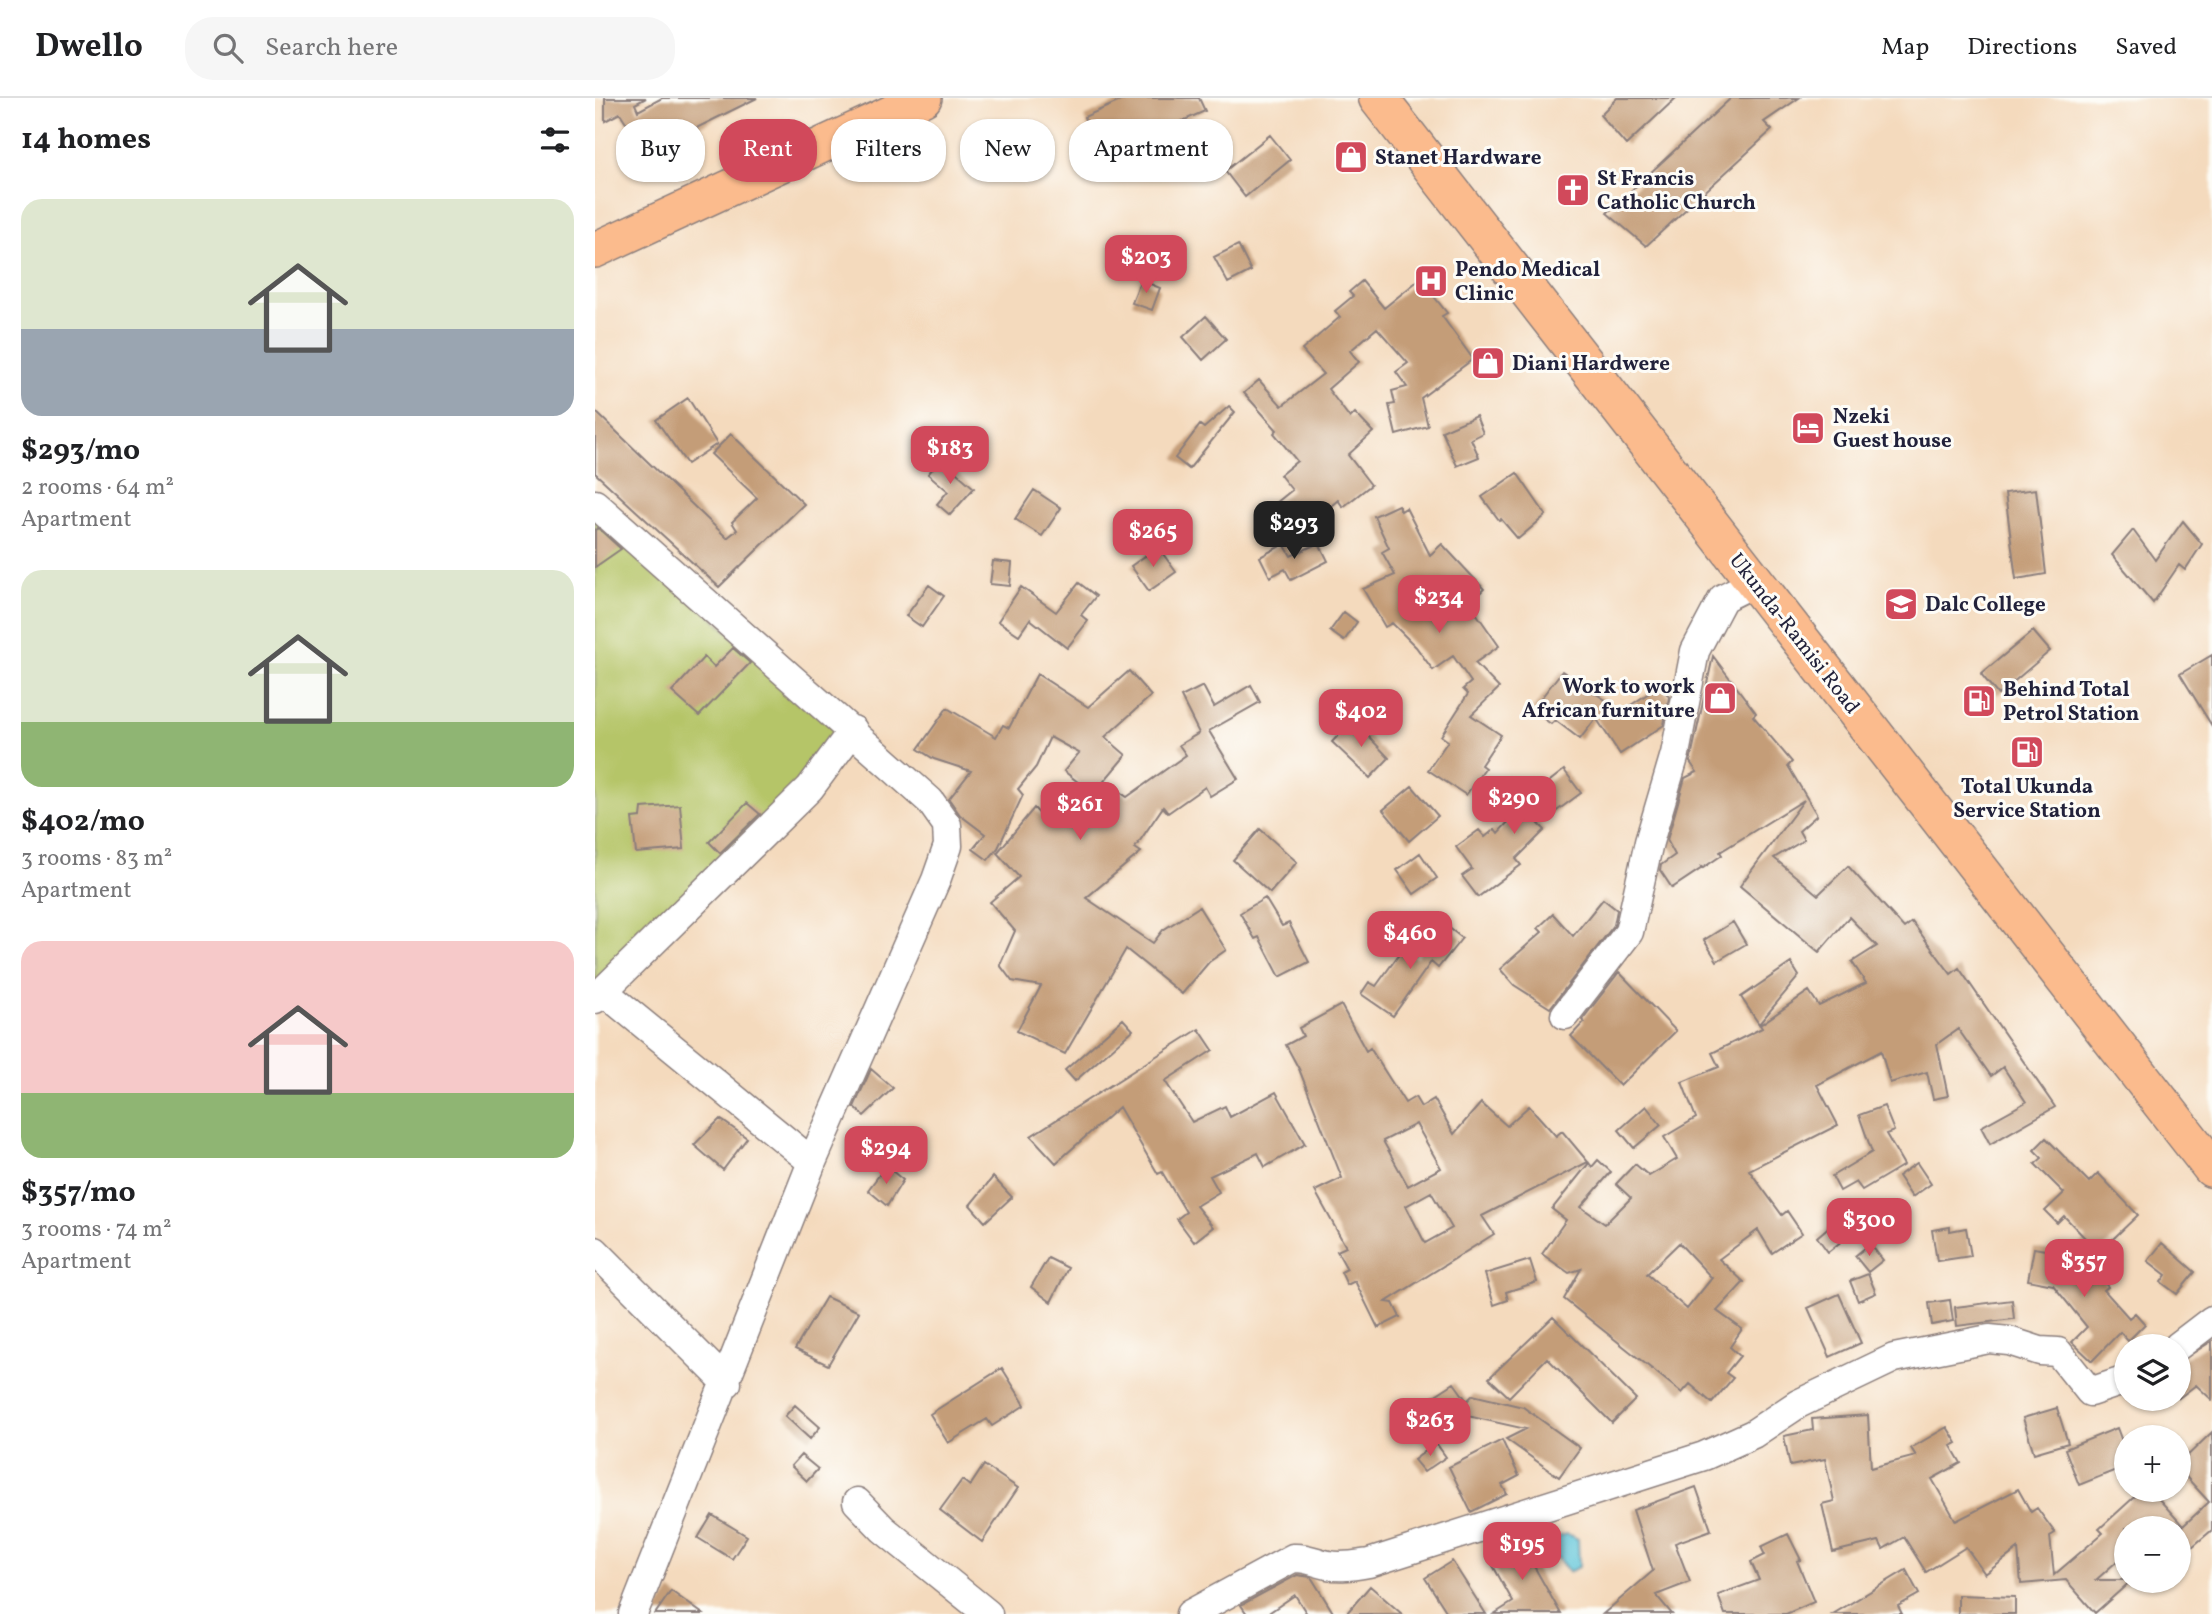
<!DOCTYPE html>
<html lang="en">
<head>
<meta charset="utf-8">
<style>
  body { margin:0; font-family:Vollkorn,serif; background:#f6f6f6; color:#202124; height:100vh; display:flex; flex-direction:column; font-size:26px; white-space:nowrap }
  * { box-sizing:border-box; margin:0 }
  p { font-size:23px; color:#757577 }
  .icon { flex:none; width:38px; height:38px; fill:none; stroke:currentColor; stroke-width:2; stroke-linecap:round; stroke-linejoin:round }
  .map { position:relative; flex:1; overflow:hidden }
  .side { display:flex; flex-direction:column; background:#fff; width:595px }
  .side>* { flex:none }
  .guide { position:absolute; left:21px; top:21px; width:665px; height:63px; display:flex; gap:14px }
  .controls { position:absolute; left:1519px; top:1236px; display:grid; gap:14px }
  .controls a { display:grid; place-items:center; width:77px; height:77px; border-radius:50%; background:#fff; box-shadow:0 2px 5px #0004; font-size:35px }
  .price { position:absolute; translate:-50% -60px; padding:0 16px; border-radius:14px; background:#d1495b; color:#fff; font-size:23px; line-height:46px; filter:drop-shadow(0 2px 4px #0008) }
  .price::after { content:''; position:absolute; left:50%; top:42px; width:21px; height:16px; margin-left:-10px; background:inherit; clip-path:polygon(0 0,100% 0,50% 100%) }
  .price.on { background:#222; color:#fff }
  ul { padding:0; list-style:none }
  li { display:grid; align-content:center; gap:14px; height:371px; padding:0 21px }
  li span { display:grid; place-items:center; height:217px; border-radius:21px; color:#555 }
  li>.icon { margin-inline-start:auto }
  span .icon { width:126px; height:126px; fill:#fffc; stroke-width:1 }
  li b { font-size:30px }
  h2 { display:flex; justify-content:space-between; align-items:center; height:84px; padding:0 21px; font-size:30px }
  .chip { padding:0 24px; border-radius:28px; background:#fff; box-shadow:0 2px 5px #0004; font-size:24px; line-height:63px }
  .chip.on { background:#d1495b; color:#fff }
  header { display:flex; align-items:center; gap:42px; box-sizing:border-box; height:98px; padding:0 35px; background:#fff; border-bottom:2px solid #e0e0e0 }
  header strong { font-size:33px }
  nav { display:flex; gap:38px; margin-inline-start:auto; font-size:24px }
  .search { width:490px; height:63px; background:#f6f6f6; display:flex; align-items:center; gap:18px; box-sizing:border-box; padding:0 24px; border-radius:28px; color:#757577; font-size:26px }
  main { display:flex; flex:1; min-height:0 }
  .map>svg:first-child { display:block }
  .green { fill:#b5c568; stroke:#6c7452; stroke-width:2 }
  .water { fill:#5dc5d9; stroke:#40748a; stroke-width:2 }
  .building { fill:#c49d78; fill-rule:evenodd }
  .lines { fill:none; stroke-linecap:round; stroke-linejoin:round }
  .minor-casing { stroke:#8b7e7c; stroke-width:31 }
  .major-casing { stroke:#8b7e7c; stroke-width:38 }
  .highway-casing { stroke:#8b7e7c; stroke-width:41 }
  .minor { stroke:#fff; stroke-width:28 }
  .major { stroke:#fbbb8d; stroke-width:35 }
  .highway { stroke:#fbbb8d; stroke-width:38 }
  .labels { text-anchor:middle; stroke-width:6; stroke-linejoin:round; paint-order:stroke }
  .poi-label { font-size:21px; font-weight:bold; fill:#22223b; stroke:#fdfcf7; text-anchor:start }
  .street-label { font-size:21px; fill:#22223b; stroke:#fdfcf7 }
</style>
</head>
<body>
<header>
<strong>Dwello</strong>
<div class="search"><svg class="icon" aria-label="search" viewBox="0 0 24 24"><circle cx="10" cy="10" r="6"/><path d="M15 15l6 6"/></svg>Search here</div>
<nav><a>Map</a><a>Directions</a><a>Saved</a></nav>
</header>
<main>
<section class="side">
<h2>14 homes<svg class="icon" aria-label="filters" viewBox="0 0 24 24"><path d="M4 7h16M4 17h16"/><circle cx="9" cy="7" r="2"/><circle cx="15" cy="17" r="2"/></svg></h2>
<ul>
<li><span style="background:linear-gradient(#dfe7d0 60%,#9aa5b1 0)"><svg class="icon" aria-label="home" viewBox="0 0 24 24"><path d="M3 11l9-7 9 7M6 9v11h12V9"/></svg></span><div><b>$293/mo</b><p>2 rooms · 64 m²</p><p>Apartment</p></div></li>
<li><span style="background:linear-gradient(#dfe7d0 70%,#8fb573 0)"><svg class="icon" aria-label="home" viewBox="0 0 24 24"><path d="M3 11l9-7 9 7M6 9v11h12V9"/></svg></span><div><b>$402/mo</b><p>3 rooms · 83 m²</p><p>Apartment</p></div></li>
<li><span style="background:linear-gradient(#f6c9c9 70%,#8fb573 0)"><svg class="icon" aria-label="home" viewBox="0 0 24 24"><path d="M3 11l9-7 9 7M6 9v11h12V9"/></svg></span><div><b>$357/mo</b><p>3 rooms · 74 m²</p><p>Apartment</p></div></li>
</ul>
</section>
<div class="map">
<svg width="1617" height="1516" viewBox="0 0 1617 1516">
  <rect width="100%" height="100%" fill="#fdfcf7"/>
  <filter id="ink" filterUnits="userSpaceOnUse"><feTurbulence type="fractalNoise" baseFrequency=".0143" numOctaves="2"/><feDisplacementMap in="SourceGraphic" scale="14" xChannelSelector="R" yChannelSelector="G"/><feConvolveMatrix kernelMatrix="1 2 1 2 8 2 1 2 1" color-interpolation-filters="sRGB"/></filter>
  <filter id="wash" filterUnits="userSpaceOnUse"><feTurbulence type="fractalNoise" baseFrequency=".00686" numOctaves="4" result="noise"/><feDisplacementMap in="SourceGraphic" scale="28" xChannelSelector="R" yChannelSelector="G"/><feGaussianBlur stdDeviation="1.57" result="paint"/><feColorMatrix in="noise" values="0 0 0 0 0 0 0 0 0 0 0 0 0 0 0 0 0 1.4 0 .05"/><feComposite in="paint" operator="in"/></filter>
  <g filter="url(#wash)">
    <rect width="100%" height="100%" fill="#f4dabd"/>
    <path class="green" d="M0,414L246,635L209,684L0,888Z"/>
    <path class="water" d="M972,1436L983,1441L984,1469L974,1474L955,1451L957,1441Z"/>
    <g id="blocks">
      <path class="building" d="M10,0H51L40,6L43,13L67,0H162L51,55L25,15L10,23Z
        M532,0H604L610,13L506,59L489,19Z
        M1022,0H1081L1031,47L1005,17Z
        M1136,0H1204L1169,24L1177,32L1051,148L1012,115Z
        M675,37L695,62L650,99L630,73Z
        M643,147L656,173L633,185L619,159Z
        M825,181L852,215L847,218L878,261L826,300L833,328L801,337L794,307L800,306L797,293L812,289L801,274L813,265L782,230L755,253L764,264L733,291L755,320L760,315L778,334L753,357L776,387L748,409L743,402L714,427L717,432L705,442L676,409L697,392L685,377L702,363L679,335L682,332L649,295L664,282L687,308L728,276L707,252L745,219L740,213L758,198L754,194L767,183L789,210Z
        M546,182L565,190L557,212L537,205Z
        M611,218L631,241L608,262L588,239Z
        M93,300L122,346L92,366L61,322Z
        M634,308L640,314L594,371L580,360L605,327L609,330Z
        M0,313L132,440L142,432L137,424L162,400L116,356L136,336L209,406L124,489L0,375Z
        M881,318L888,335L876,341L884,359L862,368L847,333Z
        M346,361L379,390L355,417L342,406L353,393L333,376Z
        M922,375L951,417L923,441L906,421L904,422L887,399Z
        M1441,391L1451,476L1421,481L1410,395Z
        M439,392L466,410L447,438L420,421Z
        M803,407L806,413L811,410L835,457L847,446L889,491L874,505L904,548L880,565L904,590L876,617L906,637L886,667L890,670L871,697L833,672L853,643L846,638L873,596L868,591L876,584L858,558L838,572L821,549L797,525L790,529L768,491L800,477L787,454L794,450L779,418Z
        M1588,423L1607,446L1590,472L1584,467L1558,505L1517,457L1538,432L1560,462Z
        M3,430L26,451L0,469V432Z
        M724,445L733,463L696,482L690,471L675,479L665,459L689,446L696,458Z
        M563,449L581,474L554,493L536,468Z
        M398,463L417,465L415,488L395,486Z
        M484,485L501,498L486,517L493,523L472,550L435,521L424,537L403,523L426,489L461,514Z
        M334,487L349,498L327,529L311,518Z
        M749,514L762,524L749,543L735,533Z
        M1438,533L1455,553L1403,597L1386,576Z
        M138,550L155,565L104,618L77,594L109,559L119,569Z
        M1617,557V628L1585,576Z
        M1118,558L1161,615L1158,618L1197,664L1193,668L1222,717L1204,733L1209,742L1179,760L1223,797L1253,768L1309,830L1317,824L1356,876L1364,870L1460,1009L1395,1046L1386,1029L1431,1004L1408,969L1396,978L1363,931L1342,946L1353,998L1338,1001L1332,974L1295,985L1286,953L1222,987L1243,1027L1154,1072L1187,1117L1192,1113L1207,1135L1177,1155L1163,1132L1124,1161L1149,1184L1122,1213L1147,1231L1135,1249L1145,1258L1131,1275L1138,1280L1117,1305L1095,1286L1087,1295L969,1201L986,1171L974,1175L947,1156L971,1122L957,1111L994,1065L997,1069L1003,1062L1016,1074L986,1109L1010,1126L1036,1100L1021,1086L1040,1066L1054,1078L1082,1061L1069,1039L1101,1020L1087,984L1124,969L1117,955L1167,930L1165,927L1214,893L1224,908L1271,885L1257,864L1282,848L1254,819L1224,854L1145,788L1209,702L1125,754L1127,757L1108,770L1105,768L1107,770L1077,790L1065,772L1066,767L1080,757L1072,742L1090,680L1102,674L1095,664ZM1084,1145L1117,1180L1092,1211L1052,1176Z
        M534,573L556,598L510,639L531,657L509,683L532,699L591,657L584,647L604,635L586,599L608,588L619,609L656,587L665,604L614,633L643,681L615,698L610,689L573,715L568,709L540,750L546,754L491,800L558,845L568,832L604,809L631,852L614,864L587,896L531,851L470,956L422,933L446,888L417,883L405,867L420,833L395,804L424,779L402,755L439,710L452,724L484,685L469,673L484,655L455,639L441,669L423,691L428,697L403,750L393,762L378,751L390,736L365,717L354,701L376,673L339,661L323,651L352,610L401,639L408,627L414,630L442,576L493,609Z
        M967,573L1027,613L1066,587L1074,599L1069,627L1025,656L1001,620L985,641L960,622L956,626L937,612Z
        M758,622L794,660L775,680L737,644Z
        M969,672L986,695L944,726L950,732L921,761L926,767L883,799L867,778L877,771L861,749L884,732L890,739L900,731L903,735L942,693Z
        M817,688L843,718L814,743L788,712Z
        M152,705L165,716L125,755L114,744Z
        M85,707L89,751L41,755L37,720L46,719L47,710Z
        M665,731L702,764L675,795L638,762Z
        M825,755L842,780L819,796L802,772Z
        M670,800L687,828L694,825L714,864L685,879L664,839L660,841L645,815Z
        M1008,801L1022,812L1019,827L955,910L919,887L905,871L947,834L943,830L958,816L978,838Z
        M1138,824L1151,846L1122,863L1109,842Z
        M848,825L867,840L843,870L836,864L798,918L766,896L774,884L781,888L808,851L821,860Z
        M1196,865L1204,878L1164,926L1146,899Z
        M1024,874L1081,933L1025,988L976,938L989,924L987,922Z
        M746,907L771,953L775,950L810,1005L820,999L826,1009L839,1001L859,1036L886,1005L912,1028L934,1008L961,1038L967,1033L993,1064L887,1118L899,1136L791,1204L798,1205L805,1219L783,1230L760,1183L752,1187L746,1174L752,1171L742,1153L751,1149L720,1093L747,1080L704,971L691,947L708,938L704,930ZM821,1026L846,1070L813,1088L788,1043ZM836,1094L857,1130L830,1145L811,1108Z
        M528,921L538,932L480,983L470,972Z
        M604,931L618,952L570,983L597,1024L630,1008L635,1019L681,994L710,1046L670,1069L663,1055L615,1078L624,1094L601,1108L618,1129L599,1144L582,1121L591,1114L567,1074L563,1076L524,1009L461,1065L436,1038Z
        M276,971L298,990L269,1018L259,1009Z
        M1051,1008L1066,1027L1039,1050L1024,1032Z
        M1289,1008L1299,1033L1291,1036L1309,1067L1267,1092L1261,1084L1245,1093L1237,1078L1277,1054L1264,1017Z
        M125,1021L152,1040L128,1072L99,1047Z
        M1451,1040L1494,1084L1503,1075L1543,1117L1496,1162L1483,1148L1491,1141L1469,1118L1462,1125L1450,1113L1469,1095L1440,1066L1447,1060L1439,1052Z
        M1322,1065L1336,1086L1317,1099L1303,1078Z
        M291,1068L308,1082L292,1108L273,1092Z
        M398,1079L417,1099L390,1124L375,1107Z
        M1236,1127L1248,1142L1233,1154L1222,1139Z
        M1355,1129V1133L1371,1130L1376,1158L1342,1163L1337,1132Z
        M1567,1145L1600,1174L1582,1196L1566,1184L1571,1177L1553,1163Z
        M1275,1146L1288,1162L1273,1174L1260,1158Z
        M1439,1150L1489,1159L1513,1189L1509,1192L1534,1220L1540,1215L1550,1226L1533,1243L1525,1234L1497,1263L1477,1244L1492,1229L1458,1187L1433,1182Z
        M453,1160L473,1170L456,1204L436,1189Z
        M935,1162L942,1184L911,1194L913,1202L899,1207L890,1176Z
        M1273,1176L1281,1195L1263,1203L1255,1183Z
        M1244,1196L1266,1245L1235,1259L1213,1210Z
        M231,1199L264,1214L233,1267L200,1251Z
        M1355,1202L1358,1223L1337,1227L1334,1205Z
        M1417,1202L1419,1221L1362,1228L1360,1209Z
        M958,1219L1041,1301L1017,1325L952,1260L914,1299L894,1280Z
        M1617,1243V1302L1601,1287L1584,1300V1264Z
        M407,1270L430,1307L397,1328L392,1321L353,1345L335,1316Z
        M859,1285L872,1303L878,1297L928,1309L985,1350L964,1379L911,1341L931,1331L873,1318L838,1341L819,1311Z
        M200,1307L225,1329L215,1341L190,1318Z
        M1462,1310L1473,1345L1439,1355L1428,1320Z
        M1273,1317L1276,1370L1321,1358L1316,1350L1352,1329L1362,1345L1356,1348L1366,1365L1337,1381L1361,1423L1423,1391L1436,1414L1442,1410L1460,1435L1455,1438L1459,1477L1508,1435L1504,1431L1548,1391H1555L1588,1428L1614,1404L1584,1371V1366L1617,1334V1432L1584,1460V1433L1587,1430H1531V1455L1501,1482H1537L1500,1515L1471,1482L1426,1486L1423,1451L1390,1476L1371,1449L1331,1474L1309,1439L1288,1451L1284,1443L1238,1454L1227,1406L1239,1403L1230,1361L1195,1368L1189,1338L1218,1332L1217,1321Z
        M1522,1330L1531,1354V1368L1484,1387L1470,1351Z
        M907,1342L924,1378L907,1387L912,1396L876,1414L854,1369Z
        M841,1345L851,1359L829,1374L819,1362Z
        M206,1357L223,1371L212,1383L196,1368Z
        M389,1367L423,1390L387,1444L345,1412L367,1382L375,1388Z
        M1101,1389L1116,1432L1080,1445L1095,1484L1061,1497L1077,1516H1008L1058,1473L1038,1412Z
        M117,1417L152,1438L137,1461L103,1440Z
        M1193,1436L1206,1462L1202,1463L1219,1504L1191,1516H1130L1123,1497L1164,1482L1156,1464L1170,1457L1166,1449Z
        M923,1440L966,1516H899L918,1504L892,1457Z
        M857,1463L891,1516H853L830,1480Z
        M1311,1472L1324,1496L1303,1508L1307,1516H1238Z
        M702,1477L716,1479L739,1516H712L700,1497L672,1516H652L646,1507Z
        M775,1488L807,1516H751Z
        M76,1493L108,1516H60Z
        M1363,1497L1420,1499V1516H1363Z"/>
    </g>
  </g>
  <g filter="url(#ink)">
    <use href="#blocks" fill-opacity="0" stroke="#8b7e7c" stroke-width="2"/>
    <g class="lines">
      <g class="minor-casing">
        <path id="minor" d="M0,406L335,703L352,727L353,748L341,782L217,1064L38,1516
          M8,893L215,690L258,632
          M0,901L8,893L217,1064
          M970,917L1034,834L1054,744L1080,656L1100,553L1128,500L1160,484
          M0,1153L132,1285
          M1583,1248L1617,1222
          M262,1404L288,1431L393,1516
          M595,1516L698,1460C712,1459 719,1464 733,1467C746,1470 761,1467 774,1465L1109,1358L1158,1336L1203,1306L1299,1260L1394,1241L1414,1243L1445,1253L1463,1254L1495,1294L1531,1282"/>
      </g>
      <g class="major-casing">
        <path id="major" d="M0,152L329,0"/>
      </g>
      <g class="highway-casing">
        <path id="highway" d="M783,0L1617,1070"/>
      </g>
      <use href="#minor" class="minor"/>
      <use href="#major" class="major"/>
      <use href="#highway" class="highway"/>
    </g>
  </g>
  <defs>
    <g id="shop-square" transform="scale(1.75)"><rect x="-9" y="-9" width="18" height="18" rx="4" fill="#d1495b" stroke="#fdfcf7"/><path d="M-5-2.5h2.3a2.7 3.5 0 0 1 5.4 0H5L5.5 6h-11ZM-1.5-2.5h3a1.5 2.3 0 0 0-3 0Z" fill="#fff"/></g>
    <g id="church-square" transform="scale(1.75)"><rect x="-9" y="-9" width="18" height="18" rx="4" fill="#d1495b" stroke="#fdfcf7"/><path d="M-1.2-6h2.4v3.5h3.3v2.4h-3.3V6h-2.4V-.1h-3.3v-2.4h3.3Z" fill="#fff"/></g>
    <g id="hospital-square" transform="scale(1.75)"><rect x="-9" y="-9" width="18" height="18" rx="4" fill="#d1495b" stroke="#fdfcf7"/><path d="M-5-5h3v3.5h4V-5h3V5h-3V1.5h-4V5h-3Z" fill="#fff"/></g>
    <g id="hotel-square" transform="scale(1.75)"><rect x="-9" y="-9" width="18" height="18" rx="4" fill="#d1495b" stroke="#fdfcf7"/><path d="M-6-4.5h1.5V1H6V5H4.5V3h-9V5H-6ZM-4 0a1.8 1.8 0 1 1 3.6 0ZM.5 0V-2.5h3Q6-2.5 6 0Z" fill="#fff"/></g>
    <g id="university-square" transform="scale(1.75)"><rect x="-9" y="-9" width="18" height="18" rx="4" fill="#d1495b" stroke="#fdfcf7"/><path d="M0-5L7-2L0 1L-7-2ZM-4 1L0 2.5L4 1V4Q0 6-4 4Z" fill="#fff"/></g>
    <g id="fuel-square" transform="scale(1.75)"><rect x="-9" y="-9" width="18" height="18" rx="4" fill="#d1495b" stroke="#fdfcf7"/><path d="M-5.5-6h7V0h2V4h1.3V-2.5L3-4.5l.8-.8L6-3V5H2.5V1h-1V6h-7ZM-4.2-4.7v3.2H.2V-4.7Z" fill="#fff"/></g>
  </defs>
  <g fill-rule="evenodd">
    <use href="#shop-square" x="756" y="59"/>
    <use href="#church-square" x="978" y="92"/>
    <use href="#hospital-square" x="836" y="183"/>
    <use href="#shop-square" x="893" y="265"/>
    <use href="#hotel-square" x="1213" y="330"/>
    <use href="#university-square" x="1306" y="506"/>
    <use href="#shop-square" x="1125" y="600"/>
    <use href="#fuel-square" x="1384" y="603"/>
    <use href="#fuel-square" x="1432" y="654"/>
  </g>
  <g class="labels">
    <g class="poi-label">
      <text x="780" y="66">Stanet Hardware</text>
      <text x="1002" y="87">St Francis<tspan x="1002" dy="24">Catholic Church</tspan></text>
      <text x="860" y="178">Pendo Medical<tspan x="860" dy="24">Clinic</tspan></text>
      <text x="917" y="272">Diani Hardwere</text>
      <text x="1238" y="325">Nzeki<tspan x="1238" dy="24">Guest house</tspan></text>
      <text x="1330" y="513">Dalc College</text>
      <text x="1100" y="595" text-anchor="end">Work to work<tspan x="1100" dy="24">African furniture</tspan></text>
      <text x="1408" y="598">Behind Total<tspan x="1408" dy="24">Petrol Station</tspan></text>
      <text x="1432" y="695" text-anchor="middle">Total Ukunda<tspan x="1432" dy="24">Service Station</tspan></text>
    </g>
    <g class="street-label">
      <text transform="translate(1200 535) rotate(52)" y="7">Ukunda-Ramisi Road</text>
    </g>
  </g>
</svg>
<div class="controls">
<a><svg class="icon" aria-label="layers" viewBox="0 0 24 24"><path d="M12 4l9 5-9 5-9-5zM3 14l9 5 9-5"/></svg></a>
<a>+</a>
<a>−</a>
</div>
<b class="price" style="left:551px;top:197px">$203</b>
<b class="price" style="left:355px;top:388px">$183</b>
<b class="price on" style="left:699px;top:463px">$293</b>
<b class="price" style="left:558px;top:471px">$265</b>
<b class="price" style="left:844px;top:537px">$234</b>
<b class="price" style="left:766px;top:651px">$402</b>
<b class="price" style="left:919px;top:738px">$290</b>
<b class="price" style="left:485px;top:744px">$261</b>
<b class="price" style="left:815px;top:873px">$460</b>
<b class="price" style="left:291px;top:1088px">$294</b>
<b class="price" style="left:1274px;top:1160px">$300</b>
<b class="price" style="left:1489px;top:1201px">$357</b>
<b class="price" style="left:835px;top:1360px">$263</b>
<b class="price" style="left:927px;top:1484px">$195</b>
<div class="guide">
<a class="chip">Buy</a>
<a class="chip on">Rent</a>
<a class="chip">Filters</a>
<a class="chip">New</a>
<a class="chip">Apartment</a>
</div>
</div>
</main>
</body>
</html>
